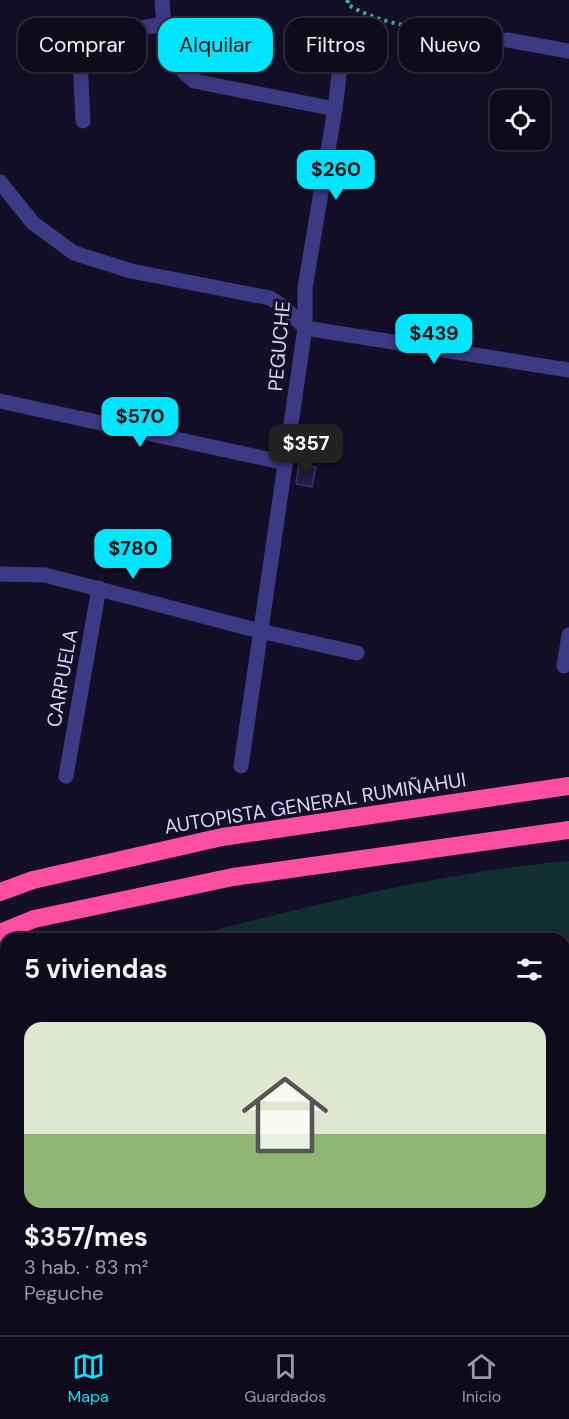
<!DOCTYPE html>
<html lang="es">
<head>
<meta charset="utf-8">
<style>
  body { margin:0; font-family:"DM Sans",sans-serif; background:#171425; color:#f1f3f6; height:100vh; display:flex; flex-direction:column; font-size:22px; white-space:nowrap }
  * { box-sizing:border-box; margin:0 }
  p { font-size:20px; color:#9b9ba3 }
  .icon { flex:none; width:33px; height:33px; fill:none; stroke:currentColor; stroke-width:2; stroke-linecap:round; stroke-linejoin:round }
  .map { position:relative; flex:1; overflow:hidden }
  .side { position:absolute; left:0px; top:933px; width:570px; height:402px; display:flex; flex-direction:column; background:#0e0b1c; border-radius:18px 18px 0 0; box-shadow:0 3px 15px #0003,0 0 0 2px #2e2b3b }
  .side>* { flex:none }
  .top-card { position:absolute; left:18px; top:18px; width:534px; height:54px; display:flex; gap:12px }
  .controls { position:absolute; left:490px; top:90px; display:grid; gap:12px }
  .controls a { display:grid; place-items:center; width:60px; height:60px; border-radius:12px; background:#0e0b1c; box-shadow:0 3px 15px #0003,0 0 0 2px #2e2b3b; font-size:30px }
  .price { position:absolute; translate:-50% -51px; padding:0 14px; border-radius:12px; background:#00e5ff; color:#111; font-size:20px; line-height:39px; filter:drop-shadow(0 2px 3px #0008) }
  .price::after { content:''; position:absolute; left:50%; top:36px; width:18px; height:14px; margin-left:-9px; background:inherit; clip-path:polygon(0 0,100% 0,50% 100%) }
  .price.current { background:#222; color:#fff }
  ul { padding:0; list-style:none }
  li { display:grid; align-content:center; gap:12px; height:318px; padding:0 24px }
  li+li { border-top:2px solid #2e2b3b }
  li span { display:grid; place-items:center; height:186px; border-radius:18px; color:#555 }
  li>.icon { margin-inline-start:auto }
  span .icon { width:108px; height:108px; fill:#fffc; stroke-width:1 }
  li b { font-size:26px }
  h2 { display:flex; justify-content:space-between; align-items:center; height:72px; padding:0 24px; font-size:26px }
  .tag { padding:0 21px; border-radius:18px; background:#0e0b1c; box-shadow:0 3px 15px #0003,0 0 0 2px #2e2b3b; font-size:21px; line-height:54px }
  .tag.current { background:#00e5ff; color:#111 }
  .tab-bar { display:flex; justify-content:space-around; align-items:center; height:84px; border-top:2px solid #2e2b3b; background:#0e0b1c; font-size:16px; color:#9b9ba3 }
  .tab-bar a { display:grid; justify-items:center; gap:3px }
  .tab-bar .current { color:#00e5ff }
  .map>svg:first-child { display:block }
  .green { fill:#12302f }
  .building { fill:#241b47; stroke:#3b2d73; stroke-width:1.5 }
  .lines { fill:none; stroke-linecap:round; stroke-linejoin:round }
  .path { stroke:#2fb8b0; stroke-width:4; stroke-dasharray:3 4.5; stroke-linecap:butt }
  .lane { stroke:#3d3a85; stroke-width:10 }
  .street { stroke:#3d3a85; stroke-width:15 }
  .secondary { stroke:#6f6bff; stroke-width:15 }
  .highway { stroke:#ff4fa3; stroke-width:18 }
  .labels { text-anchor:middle; stroke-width:6; stroke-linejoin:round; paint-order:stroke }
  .street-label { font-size:20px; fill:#d9d4ff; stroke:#130f26 }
</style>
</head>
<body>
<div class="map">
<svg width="569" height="1335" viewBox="0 0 569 1335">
  <rect width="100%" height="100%" fill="#130f26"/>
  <path class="green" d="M569,861V1273L564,1271V939H180C308,907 436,872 569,861Z
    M6,998V1329H295L287,1335H0V1001Z
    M347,1329H395L384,1335H351Z"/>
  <path class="building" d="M299,464L316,467L312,487L296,484Z"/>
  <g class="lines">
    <path class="path" d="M348,0L347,4C389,30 443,30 491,37
      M0,1088L6,1085
      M0,1183L6,1172
      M0,1263L6,1273
      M0,1287H6
      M226,1329L227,1335
      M0,1332L13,1329
      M254,1335L260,1329"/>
    <path class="lane" d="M0,987L6,985
      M564,1089L569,1092
      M564,1159H569"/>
    <path class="street" d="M162,0C164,32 167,60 194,81L335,109
      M507,40L569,51
      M83,121L79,39L164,24
      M0,182L33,223L74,253L131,271L270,298L285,308L305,328L569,370
      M0,401L286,463
      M0,574L45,575L260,631L357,653
      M564,666L569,635
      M241,766L305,328V288L335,109L344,34
      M66,776L99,588"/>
    <path class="secondary" d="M525,1335L569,1333"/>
    <path class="highway" d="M0,892L33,880L222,837L569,786
      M0,933L34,919L233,877L569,830"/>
  </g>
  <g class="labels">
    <g class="street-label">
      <text transform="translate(279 346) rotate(-85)" y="7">PEGUCHE</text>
      <text transform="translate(62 678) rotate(-80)" y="7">CARPUELA</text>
      <text transform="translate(315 803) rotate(-9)" y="7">AUTOPISTA GENERAL RUMIÑAHUI</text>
    </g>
  </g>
</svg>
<div class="controls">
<a><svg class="icon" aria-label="locate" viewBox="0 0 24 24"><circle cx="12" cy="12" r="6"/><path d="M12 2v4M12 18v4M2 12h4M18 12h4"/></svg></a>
</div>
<b class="price" style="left:336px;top:201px">$260</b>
<b class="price" style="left:434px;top:365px">$439</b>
<b class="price" style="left:140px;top:448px">$570</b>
<b class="price current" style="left:306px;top:475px">$357</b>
<b class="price" style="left:133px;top:580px">$780</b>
<div class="top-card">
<a class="tag">Comprar</a>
<a class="tag current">Alquilar</a>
<a class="tag">Filtros</a>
<a class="tag">Nuevo</a>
</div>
<section class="side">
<h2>5 viviendas<svg class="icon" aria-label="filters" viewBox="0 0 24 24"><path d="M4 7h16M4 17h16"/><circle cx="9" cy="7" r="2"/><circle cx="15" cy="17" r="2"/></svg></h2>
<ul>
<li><span style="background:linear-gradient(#dfe7d0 60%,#8fb573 0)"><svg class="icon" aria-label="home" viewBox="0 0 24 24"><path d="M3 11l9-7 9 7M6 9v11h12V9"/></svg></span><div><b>$357/mes</b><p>3 hab. · 83 m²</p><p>Peguche</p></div></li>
</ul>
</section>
</div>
<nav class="tab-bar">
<a class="current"><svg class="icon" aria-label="map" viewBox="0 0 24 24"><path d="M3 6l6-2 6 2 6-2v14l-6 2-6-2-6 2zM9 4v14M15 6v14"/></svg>Mapa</a>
<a><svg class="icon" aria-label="saved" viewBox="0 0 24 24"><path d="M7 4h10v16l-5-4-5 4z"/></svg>Guardados</a>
<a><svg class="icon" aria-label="home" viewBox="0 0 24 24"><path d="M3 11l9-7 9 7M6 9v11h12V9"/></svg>Inicio</a>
</nav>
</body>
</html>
